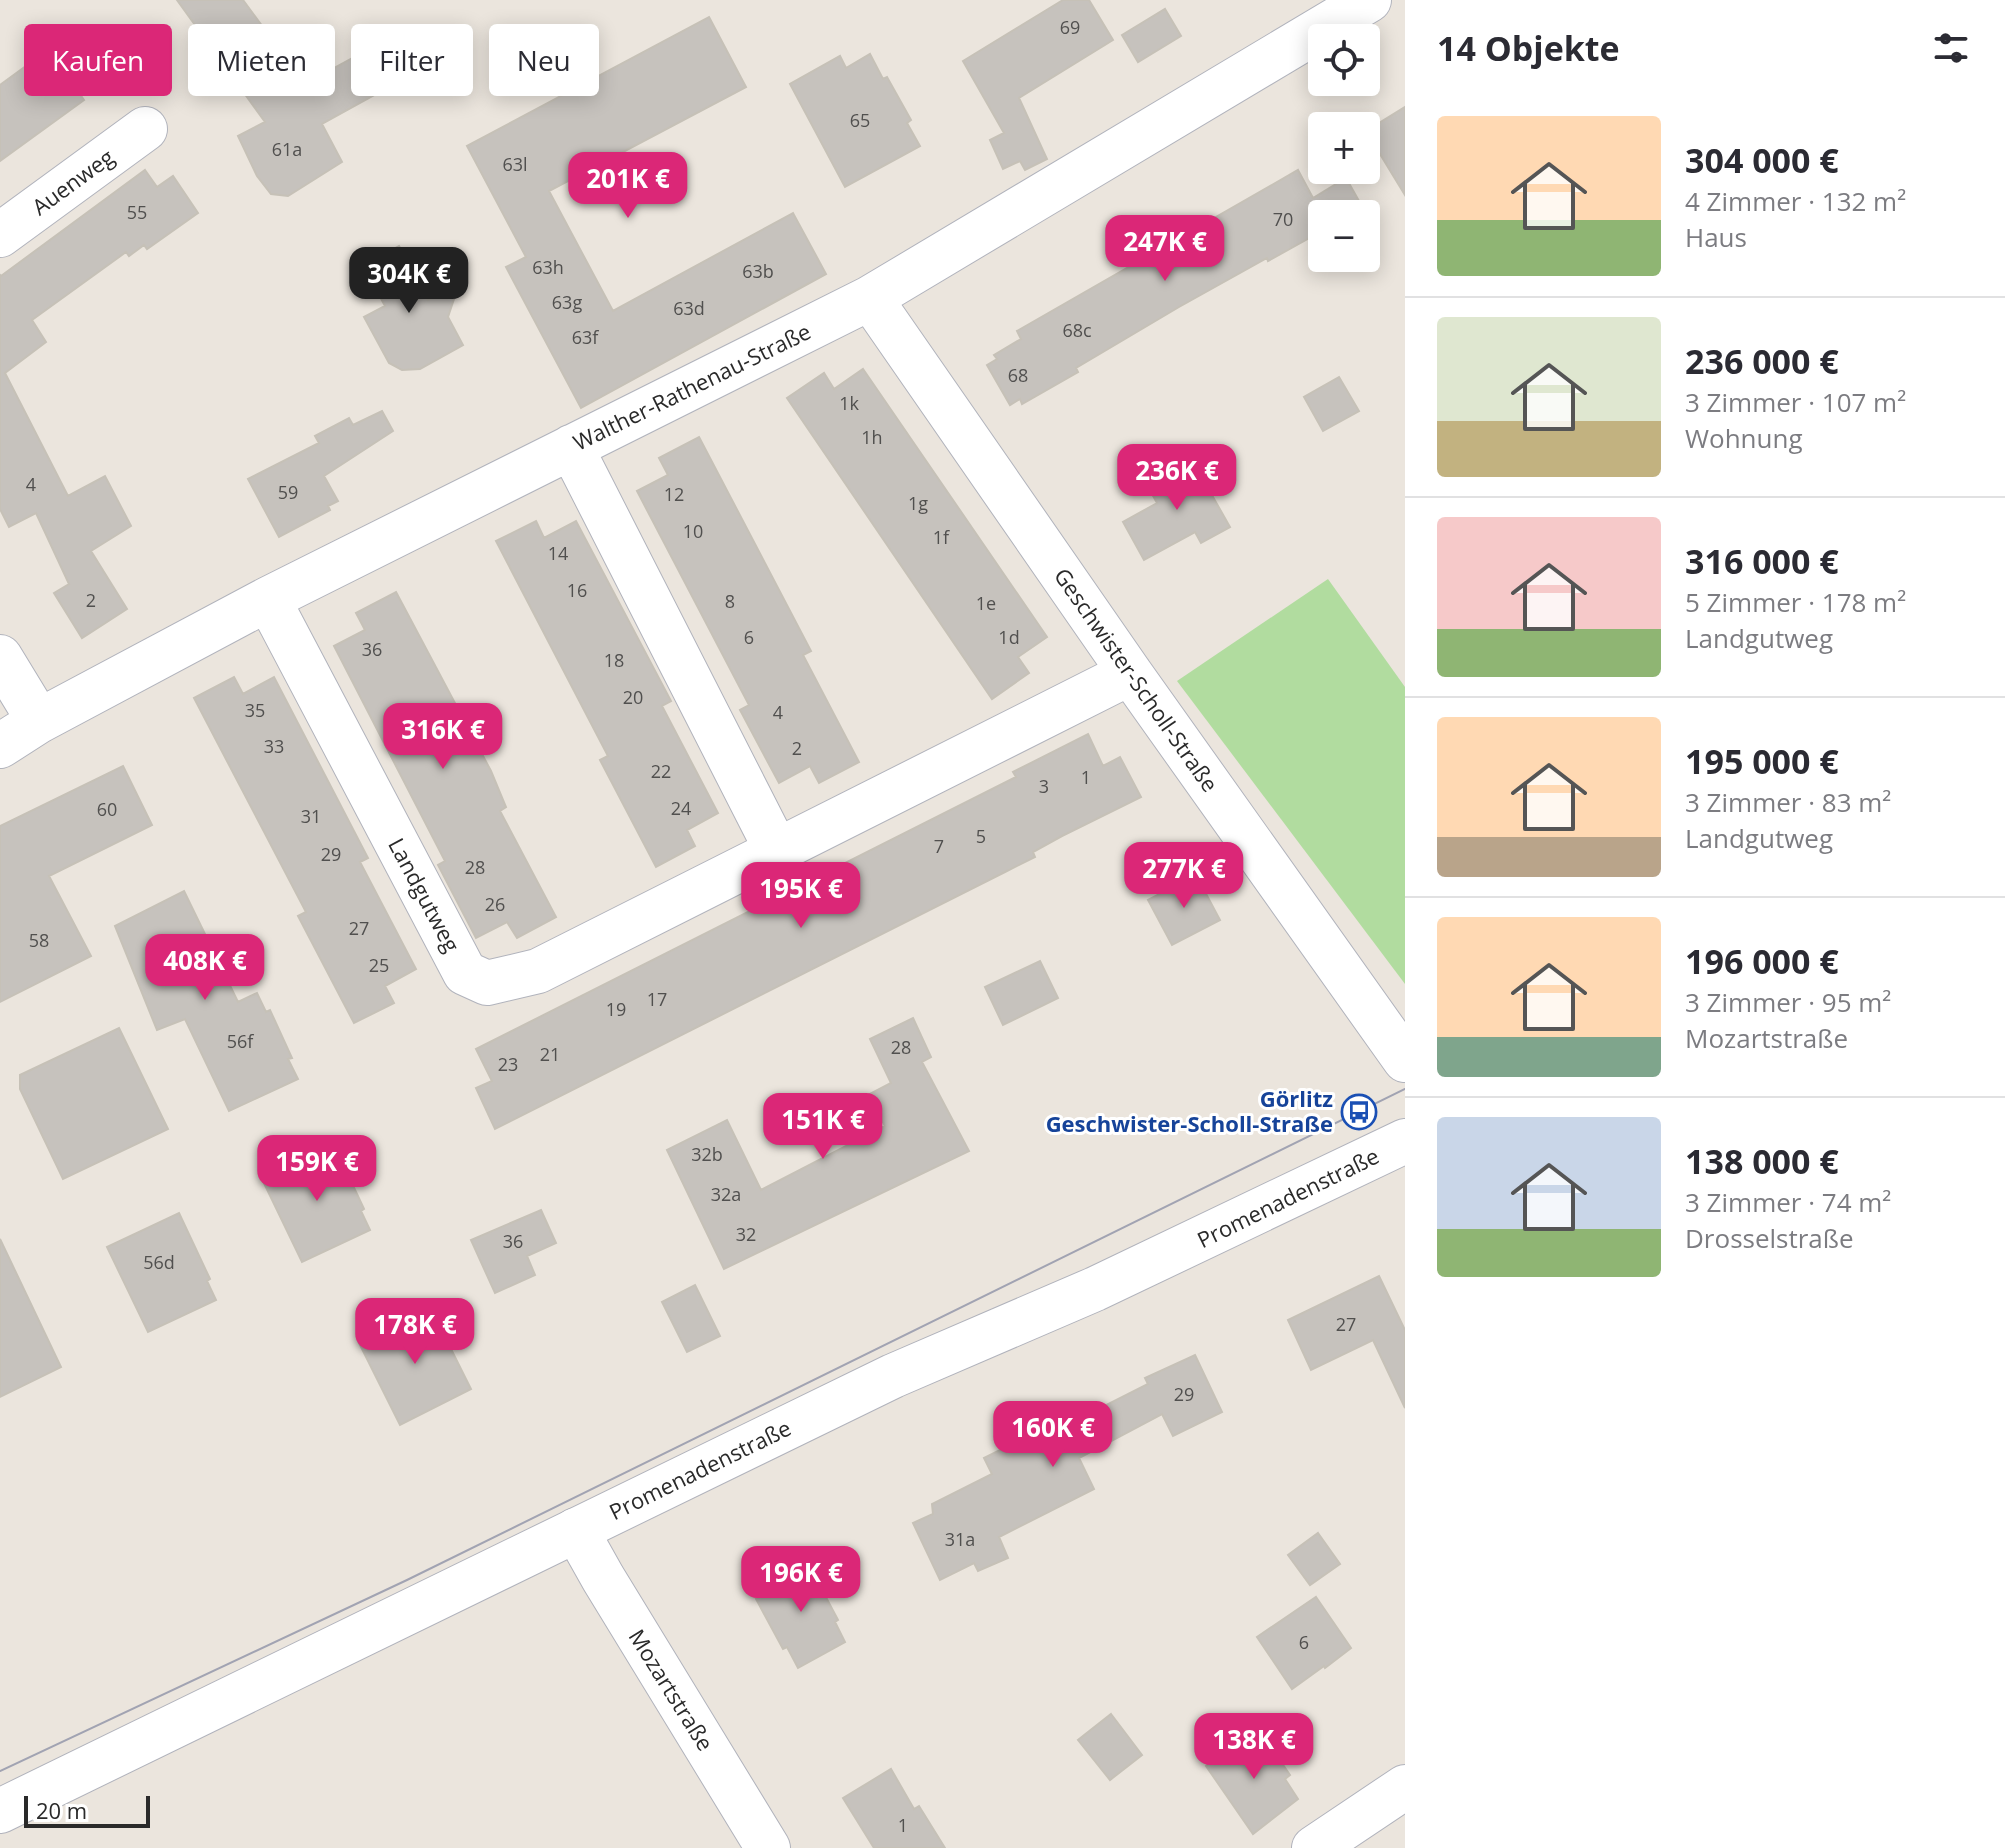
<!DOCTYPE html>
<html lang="de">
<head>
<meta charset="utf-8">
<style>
  body { margin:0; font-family:"Open Sans",sans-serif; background:#f7f7f7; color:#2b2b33; height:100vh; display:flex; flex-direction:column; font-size:30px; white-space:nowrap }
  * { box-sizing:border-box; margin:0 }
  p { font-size:26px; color:#7c7c81 }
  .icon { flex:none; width:44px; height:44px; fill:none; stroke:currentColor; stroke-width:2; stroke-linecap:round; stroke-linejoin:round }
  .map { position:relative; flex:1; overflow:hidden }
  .side { display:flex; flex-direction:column; background:#fff; width:600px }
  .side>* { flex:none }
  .hud { position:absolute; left:24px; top:24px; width:760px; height:72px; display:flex; gap:16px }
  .fabs { position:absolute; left:1308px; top:24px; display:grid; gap:16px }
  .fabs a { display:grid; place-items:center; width:72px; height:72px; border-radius:8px; background:#fff; box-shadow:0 4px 20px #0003; font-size:40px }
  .scale { position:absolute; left:24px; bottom:20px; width:126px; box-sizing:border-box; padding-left:8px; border:4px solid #2a2a2a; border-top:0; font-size:22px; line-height:28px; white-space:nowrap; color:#2a2a2a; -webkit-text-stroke:6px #fff; paint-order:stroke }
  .price { position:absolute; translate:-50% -68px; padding:0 18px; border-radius:16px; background:#db2777; color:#fff; font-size:26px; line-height:52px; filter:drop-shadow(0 2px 4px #0008) }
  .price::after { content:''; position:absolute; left:50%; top:48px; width:24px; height:18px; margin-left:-12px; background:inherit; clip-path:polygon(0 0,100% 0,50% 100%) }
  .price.active { background:#222; color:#fff }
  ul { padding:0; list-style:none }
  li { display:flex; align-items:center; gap:24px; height:200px; padding:0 32px }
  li+li { border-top:2px solid #e1e1e2 }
  li span { display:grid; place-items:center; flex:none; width:224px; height:160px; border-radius:8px; color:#555 }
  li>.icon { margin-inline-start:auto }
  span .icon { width:96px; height:96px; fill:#fffc; stroke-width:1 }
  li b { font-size:34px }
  h2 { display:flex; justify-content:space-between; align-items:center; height:96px; padding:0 32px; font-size:34px }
  .chip { padding:0 28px; border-radius:8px; background:#fff; box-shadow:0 4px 20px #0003; font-size:28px; line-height:72px }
  .chip.active { background:#db2777; color:#fff }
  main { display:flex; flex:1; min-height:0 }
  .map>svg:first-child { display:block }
  .green { fill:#b1dc9f }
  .building { fill:#c6c2bd; stroke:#c6c1b7; stroke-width:2 }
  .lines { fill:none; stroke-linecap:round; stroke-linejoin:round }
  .minor-casing { stroke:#b1b3bc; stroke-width:46 }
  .secondary-casing { stroke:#b1b3bc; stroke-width:46 }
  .minor { stroke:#fff; stroke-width:44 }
  .secondary { stroke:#fff; stroke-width:44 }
  .tram { stroke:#a1a3b2; stroke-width:2 }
  .labels { text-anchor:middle; stroke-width:6; stroke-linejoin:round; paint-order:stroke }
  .number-label { font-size:18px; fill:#51504f }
  .street-label { font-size:22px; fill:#2a2a2a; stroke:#fff }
  .transit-label { font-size:22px; font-weight:bold; fill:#164399; stroke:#fff; text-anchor:end }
</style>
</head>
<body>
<main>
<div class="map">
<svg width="1405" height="1848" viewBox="0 0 1405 1848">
  <rect width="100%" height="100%" fill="#ebe5dd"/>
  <path class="green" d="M1328,579L1405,687V984L1177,681Z"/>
  <path class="building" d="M177,0H243L305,84L356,56L376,94L322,124L342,162L288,196L271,194L257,176L238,136L265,122Z
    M1063,0H1089L1113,40L1019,98L1047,159L1025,170L1020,161L1003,169L990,140L1004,133L963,61Z
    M1165,9L1181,36L1138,62L1122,35Z
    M709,17L746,87L549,191L613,311L793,213L826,274L581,408L506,267L526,257L467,146Z
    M48,50L84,100L0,161V85Z
    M870,54L883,79L887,77L911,120L907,123L920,146L845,187L790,84L840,56L846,68Z
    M1405,107V195L1366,131Z
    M145,170L157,187L173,176L198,213L147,249L144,245L129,256L126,252L32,320L46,342L5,373L68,496L105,476L131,526L91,551L127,609L82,638L54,593L69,584L36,513L9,527L0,509V275L1,276Z
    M1298,170L1313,198L1346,178L1363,208L1352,214H1322V231L1268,261L1267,258L1179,307L1076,368L1078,372L1022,404L1020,399L1010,405L987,365L997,359L994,355L1021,339L1017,331Z
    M399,246L428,300L459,284L448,317L463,345L420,369L402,370L389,363L364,317L385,306L363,265Z
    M863,369L1047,637L1018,657L1029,673L992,699L787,398L824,373L834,389Z
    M1339,377L1359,411L1323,431L1304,397Z
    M382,411L393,431L324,476L338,501L328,506L330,510L279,537L248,479L319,443L315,436L349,418L353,425Z
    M699,437L811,651L803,655L859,762L819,783L810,766L779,783L740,710L749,705L637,491L668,475L659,458Z
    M1192,460L1230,527L1201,543L1195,532L1144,560L1123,522L1157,503L1147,485Z
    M536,521L544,538L576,521L671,701L662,706L718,813L687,830L695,846L656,867L600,760L608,756L496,541Z
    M396,592L491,771L506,807L500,811L556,917L517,938L507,922L476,938L438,865L445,861L334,646L365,630L356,613Z
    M234,677L243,694L274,677L368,858L360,862L416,969L385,986L394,1003L354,1023L298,916L306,912L194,698Z
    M1088,734L1103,766L1120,757L1141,797L1062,836L1033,852L1035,857L1005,872L495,1129L476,1088L492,1081L476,1049L1016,777L1013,772Z
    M123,766L152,825L49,876L91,956L0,1002V826Z
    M1196,875L1220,920L1172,945L1148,900Z
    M184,891L238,1002L257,993L266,1012L270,1010L292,1058L288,1059L298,1079L229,1111L185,1019L157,1030L115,926Z
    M1040,961L1058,998L1003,1025L985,987Z
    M913,1018L931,1057L922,1062L969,1151L724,1269L667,1150L727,1120L761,1190L885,1126L868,1095L891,1083L870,1039Z
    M119,1028L168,1129L63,1179L20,1089V1075Z
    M329,1145L338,1164L342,1162L364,1209L361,1211L370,1230L302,1262L261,1177Z
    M541,1210L556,1243L527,1256L535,1275L495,1293L471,1240Z
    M179,1213L210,1279L207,1281L216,1300L148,1332L107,1247Z
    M0,1239L61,1367L0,1397Z
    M1379,1276L1405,1330V1408L1373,1340L1311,1370L1288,1320Z
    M695,1285L720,1336L687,1352L662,1302Z
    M430,1307L471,1389L400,1425L359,1343Z
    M1195,1355L1222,1412L1173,1436L1162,1414L1079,1458L1094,1489L999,1537L1008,1558L978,1571L974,1563L940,1580L913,1523L933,1514L932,1504L992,1474L984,1458L1060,1420L1063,1427L1148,1384L1145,1378Z
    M1318,1533L1340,1564L1310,1585L1288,1555Z
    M799,1560L805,1572L811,1569L838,1620L835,1622L845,1642L798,1668L787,1647L783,1649L756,1599L775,1588L769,1576Z
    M1316,1597L1351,1648L1325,1668L1324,1666L1292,1689L1257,1637Z
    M1111,1714L1142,1755L1110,1780L1078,1740Z
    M1259,1730L1290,1775L1285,1779L1298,1799L1253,1834L1206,1766Z
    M891,1769L914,1809L919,1806L945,1848H874L843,1798Z"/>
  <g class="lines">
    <g class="minor-casing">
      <path id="minor" d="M0,235L145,129
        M870,298L1130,673L1405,1060
        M571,447L777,851
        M268,599L465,973L487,983L538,971L1130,673
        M0,657L39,721
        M0,746L39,721L268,599L870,298L1369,0
        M576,1530L603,1578L768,1848
        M1314,1848L1405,1787"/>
    </g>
    <g class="secondary-casing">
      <path id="secondary" d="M0,1811L893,1376L1095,1289L1405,1141"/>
    </g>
    <use href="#minor" class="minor"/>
    <use href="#secondary" class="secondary"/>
    <path class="tram" d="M0,1771L407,1580L1405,1089"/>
  </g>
  <defs>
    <g id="bus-ring" transform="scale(1.8)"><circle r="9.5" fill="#fff" stroke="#1a4fb4" stroke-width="1.5"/><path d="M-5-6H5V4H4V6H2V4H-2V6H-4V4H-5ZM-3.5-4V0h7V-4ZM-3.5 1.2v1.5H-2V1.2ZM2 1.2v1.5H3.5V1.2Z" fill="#1a4fb4"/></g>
  </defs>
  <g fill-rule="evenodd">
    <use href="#bus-ring" x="1359" y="1112"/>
  </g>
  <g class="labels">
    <g class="number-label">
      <text x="1070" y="34">69</text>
      <text x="860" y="127">65</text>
      <text x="287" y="156">61a</text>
      <text x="515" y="171">63l</text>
      <text x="137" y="219">55</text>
      <text x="1283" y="226">70</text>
      <text x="548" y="274">63h</text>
      <text x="758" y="278">63b</text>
      <text x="567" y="309">63g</text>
      <text x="689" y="315">63d</text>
      <text x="1077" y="337">68c</text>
      <text x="585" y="344">63f</text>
      <text x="1018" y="382">68</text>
      <text x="849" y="410">1k</text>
      <text x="872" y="444">1h</text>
      <text x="31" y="491">4</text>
      <text x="288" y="499">59</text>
      <text x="674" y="501">12</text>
      <text x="918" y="510">1g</text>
      <text x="693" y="538">10</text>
      <text x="941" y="544">1f</text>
      <text x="558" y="560">14</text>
      <text x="577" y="597">16</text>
      <text x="91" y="607">2</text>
      <text x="730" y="608">8</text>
      <text x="986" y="610">1e</text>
      <text x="749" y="644">6</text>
      <text x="1009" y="644">1d</text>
      <text x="372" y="656">36</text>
      <text x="614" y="667">18</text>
      <text x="633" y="704">20</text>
      <text x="255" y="717">35</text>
      <text x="778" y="719">4</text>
      <text x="274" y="753">33</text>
      <text x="797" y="755">2</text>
      <text x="661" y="778">22</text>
      <text x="1086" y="784">1</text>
      <text x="1044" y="793">3</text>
      <text x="681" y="815">24</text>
      <text x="107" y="816">60</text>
      <text x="311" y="823">31</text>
      <text x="981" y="843">5</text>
      <text x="939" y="853">7</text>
      <text x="331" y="861">29</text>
      <text x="475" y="874">28</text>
      <text x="495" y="911">26</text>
      <text x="359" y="935">27</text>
      <text x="39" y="947">58</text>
      <text x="379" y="972">25</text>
      <text x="657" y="1006">17</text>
      <text x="616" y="1016">19</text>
      <text x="240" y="1048">56f</text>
      <text x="901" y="1054">28</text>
      <text x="550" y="1061">21</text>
      <text x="508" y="1071">23</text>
      <text x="707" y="1161">32b</text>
      <text x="726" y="1201">32a</text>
      <text x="746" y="1241">32</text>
      <text x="513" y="1248">36</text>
      <text x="159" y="1269">56d</text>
      <text x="1346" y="1331">27</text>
      <text x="1184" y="1401">29</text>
      <text x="960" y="1546">31a</text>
      <text x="1304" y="1649">6</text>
      <text x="903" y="1832">1</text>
    </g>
    <g class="street-label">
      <text transform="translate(73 182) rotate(-36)" y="8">Auenweg</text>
      <text transform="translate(692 387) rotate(-26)" y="8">Walther-Rathenau-Straße</text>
      <text transform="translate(1136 680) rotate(55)" y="8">Geschwister-Scholl-Straße</text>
      <text transform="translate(424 895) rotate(62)" y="8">Landgutweg</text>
      <text transform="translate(1288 1198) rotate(-26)" y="8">Promenadenstraße</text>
      <text transform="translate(700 1470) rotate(-26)" y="8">Promenadenstraße</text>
      <text transform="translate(671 1690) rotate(58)" y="8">Mozartstraße</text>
    </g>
    <g class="transit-label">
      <text x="1333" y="1107">Görlitz<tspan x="1333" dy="25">Geschwister-Scholl-Straße</tspan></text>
    </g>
  </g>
</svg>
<div class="fabs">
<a><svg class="icon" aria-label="locate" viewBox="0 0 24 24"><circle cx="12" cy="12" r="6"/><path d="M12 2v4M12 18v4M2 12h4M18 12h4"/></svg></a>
<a>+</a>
<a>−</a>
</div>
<div class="scale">20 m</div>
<b class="price" style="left:628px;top:220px">201K €</b>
<b class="price" style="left:1165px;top:283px">247K €</b>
<b class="price active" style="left:409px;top:315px">304K €</b>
<b class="price" style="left:1177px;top:512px">236K €</b>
<b class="price" style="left:443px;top:771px">316K €</b>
<b class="price" style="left:1184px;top:910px">277K €</b>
<b class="price" style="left:801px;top:930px">195K €</b>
<b class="price" style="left:205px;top:1002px">408K €</b>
<b class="price" style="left:823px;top:1161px">151K €</b>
<b class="price" style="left:317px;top:1203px">159K €</b>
<b class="price" style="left:415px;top:1366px">178K €</b>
<b class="price" style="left:1053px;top:1469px">160K €</b>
<b class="price" style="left:801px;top:1614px">196K €</b>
<b class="price" style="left:1254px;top:1781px">138K €</b>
<div class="hud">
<a class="chip active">Kaufen</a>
<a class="chip">Mieten</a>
<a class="chip">Filter</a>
<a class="chip">Neu</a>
</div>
</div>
<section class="side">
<h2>14 Objekte<svg class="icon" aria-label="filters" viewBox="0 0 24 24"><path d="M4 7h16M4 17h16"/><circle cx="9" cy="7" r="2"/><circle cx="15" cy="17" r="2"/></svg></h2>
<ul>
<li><span style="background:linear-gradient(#ffd9b3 65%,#8fb573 0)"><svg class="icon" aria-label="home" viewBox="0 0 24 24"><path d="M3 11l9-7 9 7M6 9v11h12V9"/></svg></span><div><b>304 000 €</b><p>4 Zimmer · 132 m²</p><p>Haus</p></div></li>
<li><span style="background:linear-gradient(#dfe7d0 65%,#c2b280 0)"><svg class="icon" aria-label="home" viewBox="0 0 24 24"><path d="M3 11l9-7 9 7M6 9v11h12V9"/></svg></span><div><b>236 000 €</b><p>3 Zimmer · 107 m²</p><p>Wohnung</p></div></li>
<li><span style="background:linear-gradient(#f6c9c9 70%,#8fb573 0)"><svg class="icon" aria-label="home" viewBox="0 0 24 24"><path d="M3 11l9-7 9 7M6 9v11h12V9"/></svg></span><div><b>316 000 €</b><p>5 Zimmer · 178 m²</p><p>Landgutweg</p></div></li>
<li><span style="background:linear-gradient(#ffd9b3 75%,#b9a48a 0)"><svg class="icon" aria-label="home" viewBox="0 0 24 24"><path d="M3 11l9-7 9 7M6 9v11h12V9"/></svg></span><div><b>195 000 €</b><p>3 Zimmer · 83 m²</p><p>Landgutweg</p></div></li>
<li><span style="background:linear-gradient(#ffd9b3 75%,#7fa58c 0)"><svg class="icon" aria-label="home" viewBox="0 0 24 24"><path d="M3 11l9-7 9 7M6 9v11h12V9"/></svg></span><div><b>196 000 €</b><p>3 Zimmer · 95 m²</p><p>Mozartstraße</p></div></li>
<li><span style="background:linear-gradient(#c9d6e8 70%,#8fb573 0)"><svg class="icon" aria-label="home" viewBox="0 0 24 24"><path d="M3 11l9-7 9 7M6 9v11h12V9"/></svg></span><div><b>138 000 €</b><p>3 Zimmer · 74 m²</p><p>Drosselstraße</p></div></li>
</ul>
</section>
</main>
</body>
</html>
